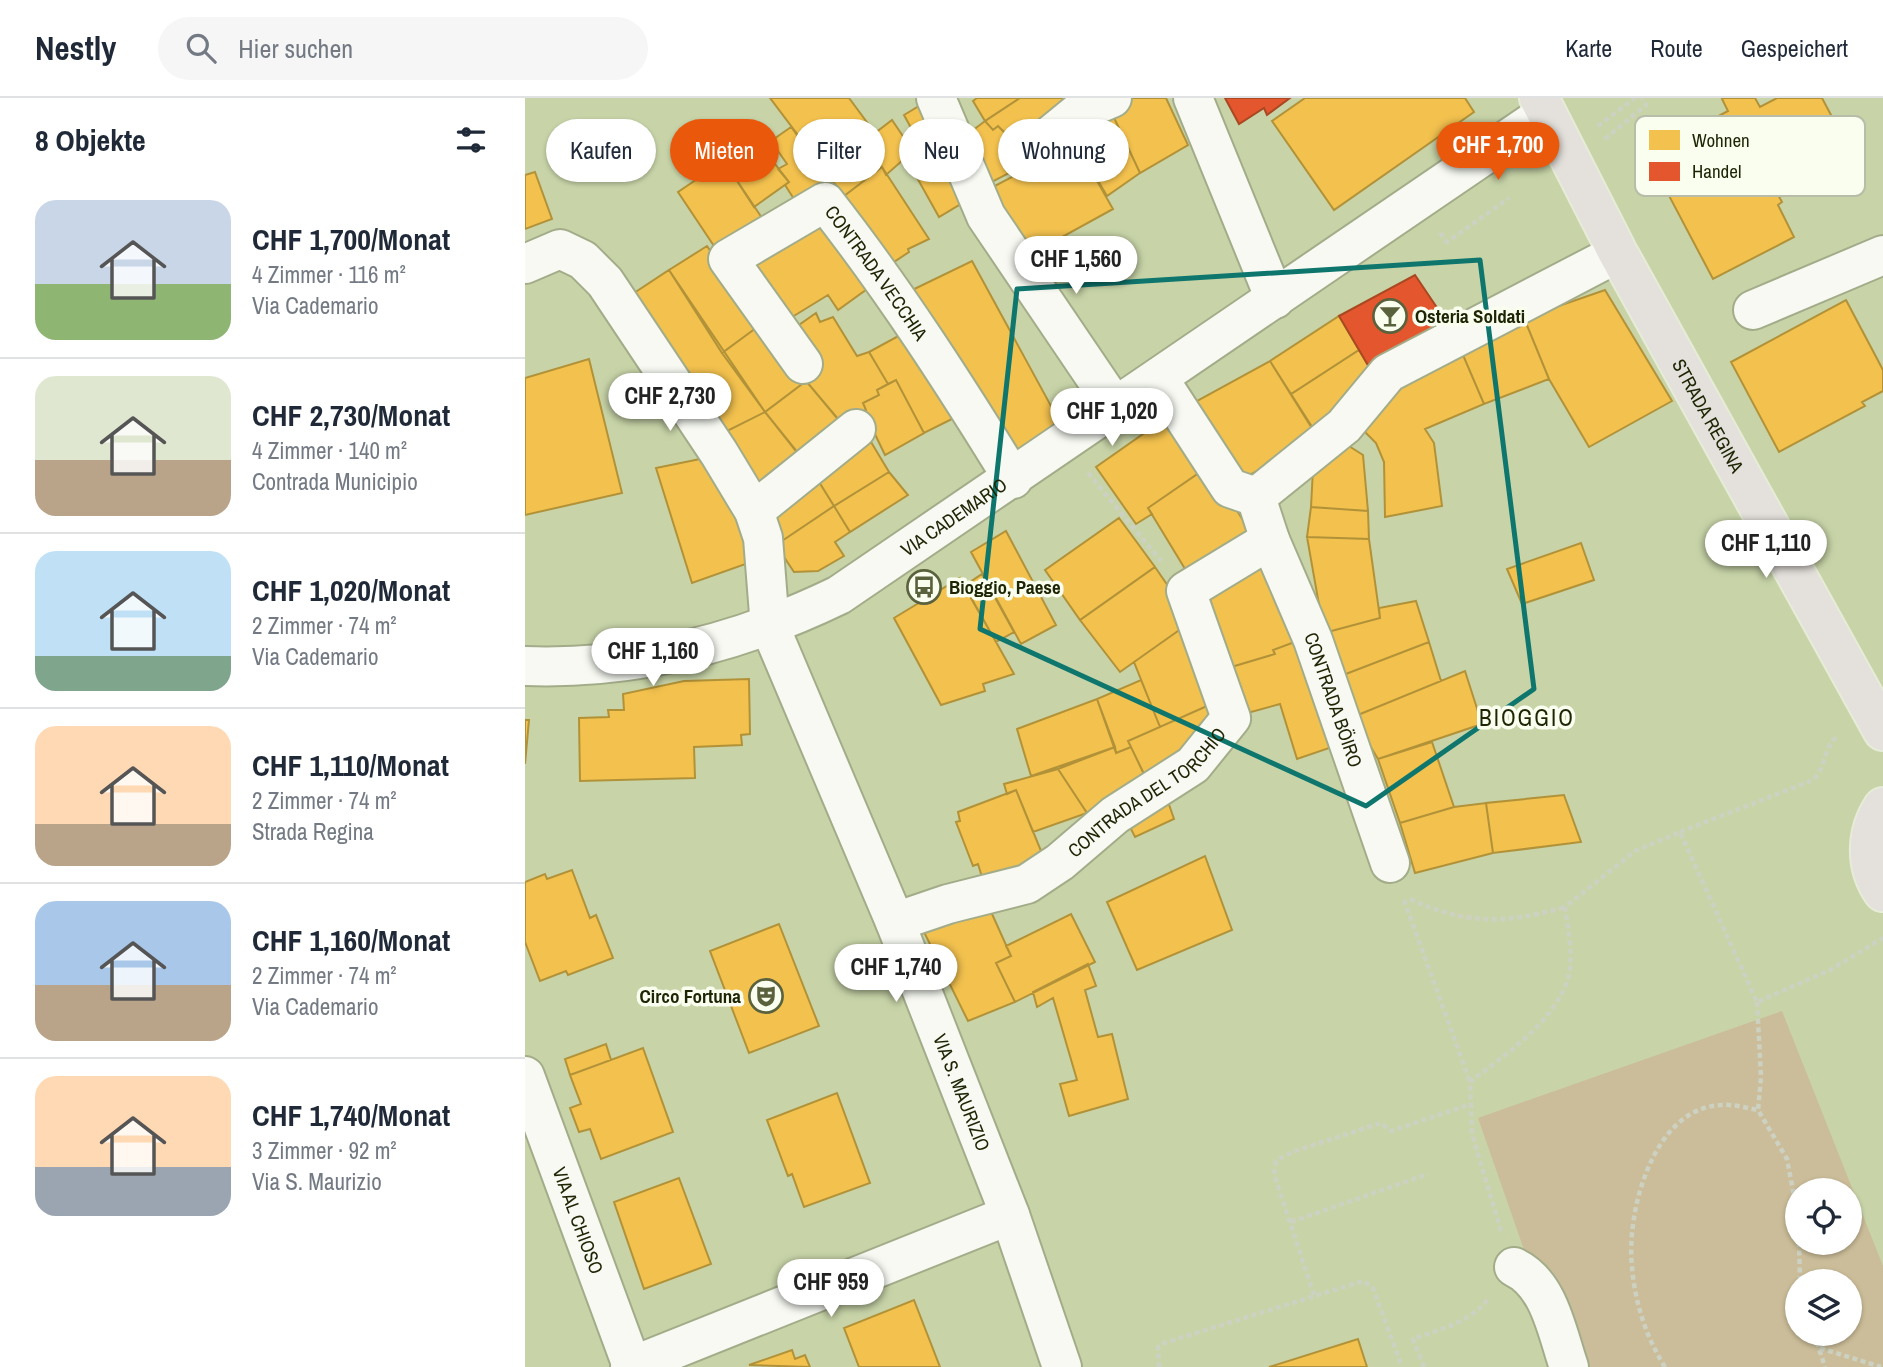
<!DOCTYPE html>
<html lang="de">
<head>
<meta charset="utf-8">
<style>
  body { margin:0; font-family:"Archivo Narrow",sans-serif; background:#f6f6f7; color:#1f2937; height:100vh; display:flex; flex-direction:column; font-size:26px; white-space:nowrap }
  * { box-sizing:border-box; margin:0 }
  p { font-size:23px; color:#747a83 }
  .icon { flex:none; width:38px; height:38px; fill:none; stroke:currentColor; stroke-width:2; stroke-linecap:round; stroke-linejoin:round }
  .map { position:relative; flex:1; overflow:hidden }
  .drawer { display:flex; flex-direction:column; background:#fff; width:525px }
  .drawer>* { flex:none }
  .guide { position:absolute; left:21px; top:21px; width:665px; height:63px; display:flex; gap:14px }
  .controls { position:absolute; left:1260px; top:1080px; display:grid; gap:14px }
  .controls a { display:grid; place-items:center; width:77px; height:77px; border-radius:50%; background:#fff; box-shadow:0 2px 5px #0004; font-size:35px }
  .price { position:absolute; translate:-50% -60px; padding:0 16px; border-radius:24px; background:#fff; color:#222; font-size:23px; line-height:46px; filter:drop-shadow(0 2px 4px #0008) }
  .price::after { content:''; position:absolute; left:50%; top:42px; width:21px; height:16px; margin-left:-10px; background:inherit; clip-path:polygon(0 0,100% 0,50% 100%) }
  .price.active { background:#ea580c; color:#fff }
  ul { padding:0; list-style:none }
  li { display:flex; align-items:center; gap:21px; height:175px; padding:0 35px }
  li+li { border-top:2px solid #e0e1e3 }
  li span { display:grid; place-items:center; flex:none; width:196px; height:140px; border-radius:21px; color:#555 }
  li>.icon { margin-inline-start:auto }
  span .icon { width:84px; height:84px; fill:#fffc; stroke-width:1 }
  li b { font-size:30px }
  h2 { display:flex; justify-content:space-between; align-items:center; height:84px; padding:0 35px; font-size:30px }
  .chip { padding:0 24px; border-radius:32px; background:#fff; box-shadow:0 2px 5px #0004; font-size:24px; line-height:63px }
  .chip.active { background:#ea580c; color:#fff }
  header { display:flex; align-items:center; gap:42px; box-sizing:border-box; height:98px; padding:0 35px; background:#fff; border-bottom:2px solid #e0e1e3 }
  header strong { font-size:33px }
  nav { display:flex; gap:38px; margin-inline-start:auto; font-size:24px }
  .search { width:490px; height:63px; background:#f6f6f7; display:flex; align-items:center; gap:18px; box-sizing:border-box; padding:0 24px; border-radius:38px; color:#747a83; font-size:26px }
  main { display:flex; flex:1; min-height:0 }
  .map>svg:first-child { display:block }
  .green { fill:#cbbd99; fill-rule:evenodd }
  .homes { fill:#f2c14e; stroke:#b29238; stroke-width:2 }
  .shops { fill:#e4572e; stroke:#a94821; stroke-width:2 }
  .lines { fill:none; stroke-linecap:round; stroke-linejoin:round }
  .minor-casing { stroke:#a3ac89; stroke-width:42 }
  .major-casing { stroke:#e6ecd8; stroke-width:42 }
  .path { stroke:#ccd1c2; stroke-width:4.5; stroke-dasharray:5 3.5; stroke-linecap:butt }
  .minor { stroke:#f7f9f2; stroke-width:38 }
  .major { stroke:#e4e0db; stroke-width:38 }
  .marked { fill:none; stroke:#0f766e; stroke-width:5; stroke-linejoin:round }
  .labels { text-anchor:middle; stroke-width:7; stroke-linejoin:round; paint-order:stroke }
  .street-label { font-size:19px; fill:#1e2504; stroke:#f9feef }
  .poi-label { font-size:19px; font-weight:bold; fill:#1e2504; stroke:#f9feef; text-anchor:start }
  .quarter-label { font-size:23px; letter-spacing:2px; fill:#1e2504; stroke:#f9feef }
  .key { fill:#f9feef; stroke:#b7bda8; stroke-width:2 }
  .key-label { font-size:19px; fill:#1e2504 }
</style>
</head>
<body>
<header>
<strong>Nestly</strong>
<div class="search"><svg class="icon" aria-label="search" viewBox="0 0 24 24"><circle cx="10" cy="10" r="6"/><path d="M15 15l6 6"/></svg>Hier suchen</div>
<nav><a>Karte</a><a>Route</a><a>Gespeichert</a></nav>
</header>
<main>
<section class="drawer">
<h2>8 Objekte<svg class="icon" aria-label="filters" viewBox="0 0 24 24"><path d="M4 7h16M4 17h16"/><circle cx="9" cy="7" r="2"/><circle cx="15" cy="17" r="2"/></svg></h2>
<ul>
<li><span style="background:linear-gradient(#c9d6e8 60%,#8fb573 0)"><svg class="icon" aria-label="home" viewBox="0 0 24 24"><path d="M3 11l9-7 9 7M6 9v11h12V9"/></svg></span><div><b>CHF 1,700/Monat</b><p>4 Zimmer · 116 m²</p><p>Via Cademario</p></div></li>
<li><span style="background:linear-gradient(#dfe7d0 60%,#b9a48a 0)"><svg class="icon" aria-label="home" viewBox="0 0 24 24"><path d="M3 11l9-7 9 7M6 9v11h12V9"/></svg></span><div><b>CHF 2,730/Monat</b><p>4 Zimmer · 140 m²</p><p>Contrada Municipio</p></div></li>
<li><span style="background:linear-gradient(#bfe0f5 75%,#7fa58c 0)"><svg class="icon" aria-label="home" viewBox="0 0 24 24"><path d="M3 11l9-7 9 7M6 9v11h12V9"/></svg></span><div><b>CHF 1,020/Monat</b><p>2 Zimmer · 74 m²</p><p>Via Cademario</p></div></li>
<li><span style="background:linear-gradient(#ffd9b3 70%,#b9a48a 0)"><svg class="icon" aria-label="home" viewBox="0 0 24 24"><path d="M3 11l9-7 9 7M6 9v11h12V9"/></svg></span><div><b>CHF 1,110/Monat</b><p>2 Zimmer · 74 m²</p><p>Strada Regina</p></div></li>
<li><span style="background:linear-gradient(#a9c7e8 60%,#b9a48a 0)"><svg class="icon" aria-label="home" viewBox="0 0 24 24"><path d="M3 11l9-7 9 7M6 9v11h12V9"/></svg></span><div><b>CHF 1,160/Monat</b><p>2 Zimmer · 74 m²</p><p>Via Cademario</p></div></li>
<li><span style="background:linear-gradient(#ffd9b3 65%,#9aa5b1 0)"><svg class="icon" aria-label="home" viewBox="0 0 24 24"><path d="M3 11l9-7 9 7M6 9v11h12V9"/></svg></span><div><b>CHF 1,740/Monat</b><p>3 Zimmer · 92 m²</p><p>Via S. Maurizio</p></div></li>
</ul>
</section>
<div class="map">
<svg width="1358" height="1269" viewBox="0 0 1358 1269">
  <rect width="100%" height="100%" fill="#c8d4a8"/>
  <path class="green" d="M1257,913L1358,1168V1269H1040L953,1020ZM1272,1092H1325V1144H1272ZM1272,1183H1325V1236H1272Z"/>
  <path class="homes" d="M245,0H324L350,35L367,22L388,53L361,77L357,69L319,98Z
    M452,0H495L460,23L448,3Z
    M495,0H542L550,13L497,51L473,28L468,32L460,23Z
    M606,0H641L663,47L615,75L584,9Z
    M780,0H940L949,14L809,112L747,23Z
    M1199,0H1230L1235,9L1252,0H1297L1333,68L1292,90L1281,68L1247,86L1257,104L1253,107L1269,139L1188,181L1122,56L1203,13L1197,1Z
    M404,2L449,98L414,119L381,60L388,53L383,42L391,39L379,17Z
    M584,9L615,75L582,98L540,26Z
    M460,23L468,32L473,28L507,63L461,87L439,39Z
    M266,29L313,91L276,112L260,87L264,84L253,71L262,66L246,43Z
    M230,40L264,84L229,109L199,63Z
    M551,46L588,111L537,139L544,147L504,168L462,92Z
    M199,63L241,126L195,157L153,94Z
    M357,69L404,141L383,151L384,154L357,172L319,98Z
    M10,74L27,121L0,131V77Z
    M306,114L356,181L313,212L303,197L259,224L215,158Z
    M182,148L235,227L197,255L144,172Z
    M447,163L538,330L480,362L381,195Z
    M144,172L240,314L190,339L106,197Z
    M1080,192L1147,303L1064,349L1024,281L999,220Z
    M1321,202L1358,272V293L1337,304L1340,308L1254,354L1206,264Z
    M291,215L295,224L308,219L332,258L344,254L363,286L352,292L354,297L338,305L341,312L316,325L281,283L264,234Z
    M814,218L834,252L766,296L745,263Z
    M999,220L1024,281L959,306L935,250Z
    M235,227L281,283L240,314L197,255Z
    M388,230L441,314L399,335L371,282L363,286L344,254Z
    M935,250L959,306L900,331L909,345L917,408L860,419L859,364L851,345L836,330L867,279Z
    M834,252L853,284L791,335L766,296Z
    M64,261L97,395L0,417V280Z
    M745,263L793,340L708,386L659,310Z
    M371,282L399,335L360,357L347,330L330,318L341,312L338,305L354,297L352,292Z
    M281,283L320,329L278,362L240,314Z
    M240,314L282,366L231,402L190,339Z
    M648,315L684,368L623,410L627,416L611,426L571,369Z
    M816,343L838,357L843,413L786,409L788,371Z
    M346,344L364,374L309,408L291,379Z
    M190,358L232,462L167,485L131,370Z
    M684,368L731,443L668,484L623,410Z
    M364,374L383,397L325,434L309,408Z
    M291,379L309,408L251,447L240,411Z
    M309,408L325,434L310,444L319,458L293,473L269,474L251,447Z
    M786,409L843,413L844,441L782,439Z
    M594,420L630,469L555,522L520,472Z
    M481,433L531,527L496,546L446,454Z
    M782,439L844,441L855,520L799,535Z
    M1056,445L1069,482L997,506L982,471Z
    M746,452L775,542L748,552L750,556L703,570L682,489Z
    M630,469L667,523L595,574L555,522Z
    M457,476L489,534L471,544L439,488Z
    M435,480L489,576L458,586L460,593L416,607L369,520Z
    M891,503L904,544L813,579L799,535L855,520L854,510Z
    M667,523L691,604L635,629L609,564Z
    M775,542L819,645L772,661L755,606L715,617L703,570L750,556L748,552Z
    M904,544L916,583L828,619L813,579Z
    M940,573L957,626L853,661L828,619Z
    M224,581L225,636L216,637L217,647L169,649L170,680L55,683L54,620L84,619L83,612H99L98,596L159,583Z
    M616,582L635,629L603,643L606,649L591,655L572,601Z
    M572,601L590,649L506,678L492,631Z
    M691,604L671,659L622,682L603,643Z
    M0,622H4L0,666Z
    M907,644L929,709L875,725L853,661Z
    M590,649L591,655L606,649L625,689L562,715L533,671Z
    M533,671L562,715L508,734L491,692L482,696L479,686Z
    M491,692L521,765L461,792L453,766L448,768L431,724L435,723L433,714Z
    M640,695L649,721L610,739L600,719Z
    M1039,697L1056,744L968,755L961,705Z
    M961,705L968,755L890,775L875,725L929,709Z
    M680,758L707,832L612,872L582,804Z
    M47,772L65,820L71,817L88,860L43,877L41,873L15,883L0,844V784L20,776L22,781Z
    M463,807L486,858L471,865L490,904L443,923L395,826Z
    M546,816L570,864L490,904L471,865L486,858L481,848Z
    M254,826L294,928L224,955L185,853Z
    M563,866L571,888L560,892L573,939L587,936L603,1001L544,1018L535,986L552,982L528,900L512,909L508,894Z
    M81,946L86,962L45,977L40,961Z
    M118,950L148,1034L76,1061L65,1031L54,1034L45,1010L56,1006L45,977Z
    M312,995L345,1085L279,1109L267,1076L263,1078L242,1022Z
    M154,1080L186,1166L119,1191L89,1104Z
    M389,1202L415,1269H334L319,1230Z
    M833,1241L842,1269H744Z
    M267,1252L270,1261L280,1257L285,1269L224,1267Z"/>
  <path class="shops" d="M700,0H765L742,17L739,10L714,26Z
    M890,177L927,232L850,279L814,218Z"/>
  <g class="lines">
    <g class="minor-casing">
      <g id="minor">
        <path d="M411,0L461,118L591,310"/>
        <path d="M668,0L750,201"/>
        <path d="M515,46L554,14L587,0"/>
        <path id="s1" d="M0,166L35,151L58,162L80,184L194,355L229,413L238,440L245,529L370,824L485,1117L537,1269"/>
        <path d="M1228,212L1358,157"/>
        <path id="s2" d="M278,266L203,161L300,104C369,192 429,285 488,381"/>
        <path d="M634,281L705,390L731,399"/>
        <path d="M229,413L331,331"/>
        <path id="s3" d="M745,442L788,542L865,765"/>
        <path id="s4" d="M0,568C110,572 215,545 314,497L1021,15"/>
        <path id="s5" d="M370,824L423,806L502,786L535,764L590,717L668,667L706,620L661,493L745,442L731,399L819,328L863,275L1093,155"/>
        <path id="s6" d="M0,978L107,1268"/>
        <path d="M989,1169C1025,1186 1032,1235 1044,1269"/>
        <path d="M105,1269L485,1117"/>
      </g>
    </g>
    <g class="major-casing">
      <g id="major">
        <path id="s7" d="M1014,0L1093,155L1358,633"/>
        <path d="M1358,709C1341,735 1340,768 1358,794"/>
      </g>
    </g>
    <path class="path" d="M1073,28L1110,0
      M1080,41L1121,7L1117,0
      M915,135L922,144L984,100
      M563,375L636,463
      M1155,734L1288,682C1302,669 1297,650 1313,638
      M885,801C941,827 982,826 1040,809
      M879,802L945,984
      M1232,904L1236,979L1233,1012L1262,1061L1272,1114
      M766,1124L903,1076
      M976,1133L947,1036L945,984C980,956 1025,928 1042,884C1050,861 1043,833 1040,809L1110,753L1155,734L1232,904L1305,872L1358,840
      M1274,1144L1275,1183
      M789,1197L749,1076L751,1063L767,1054L856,1025L866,1033L946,1006
      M1289,1236L1300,1269
      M1295,1250L1356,1269
      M634,1269L633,1249L639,1245L838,1183L848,1190L877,1269
      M899,1269L888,1241C915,1231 945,1225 963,1201
      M1140,1269C1121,1239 1110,1205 1107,1169C1101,1114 1128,1010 1196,1007C1208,1006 1221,1010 1233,1012"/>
    <use href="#minor" class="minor"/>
    <use href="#major" class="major"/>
  </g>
  <path class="marked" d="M955,162L1009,591L841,708L455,531L492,191Z"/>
  <defs>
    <g id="bar-ring" transform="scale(1.75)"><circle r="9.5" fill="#f9feef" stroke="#5a623d" stroke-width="1.5"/><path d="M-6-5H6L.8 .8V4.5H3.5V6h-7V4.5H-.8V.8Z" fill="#5a623d"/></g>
    <g id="bus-ring" transform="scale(1.75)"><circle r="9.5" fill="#f9feef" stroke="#5a623d" stroke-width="1.5"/><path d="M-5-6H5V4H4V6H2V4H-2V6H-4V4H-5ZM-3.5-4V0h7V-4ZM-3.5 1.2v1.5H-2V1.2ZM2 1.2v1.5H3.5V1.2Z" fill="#5a623d"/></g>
    <g id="theatre-ring" transform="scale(1.75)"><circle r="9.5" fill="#f9feef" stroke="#5a623d" stroke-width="1.5"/><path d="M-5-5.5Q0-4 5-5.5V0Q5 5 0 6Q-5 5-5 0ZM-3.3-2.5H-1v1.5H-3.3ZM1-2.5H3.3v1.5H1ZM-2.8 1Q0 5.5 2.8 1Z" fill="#5a623d"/></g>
  </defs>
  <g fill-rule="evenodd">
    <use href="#bar-ring" x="865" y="218"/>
    <use href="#bus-ring" x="399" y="489"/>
    <use href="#theatre-ring" x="241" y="898"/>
  </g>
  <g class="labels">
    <g class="street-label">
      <text dy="7" stroke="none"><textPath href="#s2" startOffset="329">CONTRADA VECCHIA</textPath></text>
      <text dy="7" stroke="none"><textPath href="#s7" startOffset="360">STRADA REGINA</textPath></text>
      <text dy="7" stroke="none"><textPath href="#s4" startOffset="464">VIA CADEMARIO</textPath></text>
      <text dy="7" stroke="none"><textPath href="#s3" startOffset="172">CONTRADA BÖIRO</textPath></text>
      <text dy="7" stroke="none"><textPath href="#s5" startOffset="289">CONTRADA DEL TORCHIO</textPath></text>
      <text dy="7" stroke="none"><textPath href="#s1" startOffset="989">VIA S. MAURIZIO</textPath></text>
      <text dy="7" stroke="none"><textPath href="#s6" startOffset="154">VIA AL CHIOSO</textPath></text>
    </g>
    <g class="poi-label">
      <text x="890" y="225">Osteria Soldati</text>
      <text x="424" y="496">Bioggio, Paese</text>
      <text x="216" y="905" text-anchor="end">Circo Fortuna</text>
    </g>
    <g class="quarter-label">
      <text x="1002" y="628">BIOGGIO</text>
    </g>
  </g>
  <rect x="1110" y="18" width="230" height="80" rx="10" class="key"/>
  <rect x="1124" y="32" width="31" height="20" fill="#f2c14e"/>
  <rect x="1124" y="64" width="31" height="19" fill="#e4572e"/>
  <g class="key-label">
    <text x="1167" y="49">Wohnen</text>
    <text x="1167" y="80">Handel</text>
  </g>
</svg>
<div class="controls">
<a><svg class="icon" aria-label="locate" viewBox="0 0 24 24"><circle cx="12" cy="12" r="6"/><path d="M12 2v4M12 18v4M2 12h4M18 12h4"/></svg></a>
<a><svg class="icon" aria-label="layers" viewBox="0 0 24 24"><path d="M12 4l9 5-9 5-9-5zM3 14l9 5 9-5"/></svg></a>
</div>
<b class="price active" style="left:973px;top:84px">CHF 1,700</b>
<b class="price" style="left:551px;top:198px">CHF 1,560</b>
<b class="price" style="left:145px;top:335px">CHF 2,730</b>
<b class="price" style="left:587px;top:350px">CHF 1,020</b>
<b class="price" style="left:1241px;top:482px">CHF 1,110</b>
<b class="price" style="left:128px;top:590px">CHF 1,160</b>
<b class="price" style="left:371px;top:906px">CHF 1,740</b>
<b class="price" style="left:306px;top:1221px">CHF 959</b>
<div class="guide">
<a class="chip">Kaufen</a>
<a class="chip active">Mieten</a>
<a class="chip">Filter</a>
<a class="chip">Neu</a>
<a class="chip">Wohnung</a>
</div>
</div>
</main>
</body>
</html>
